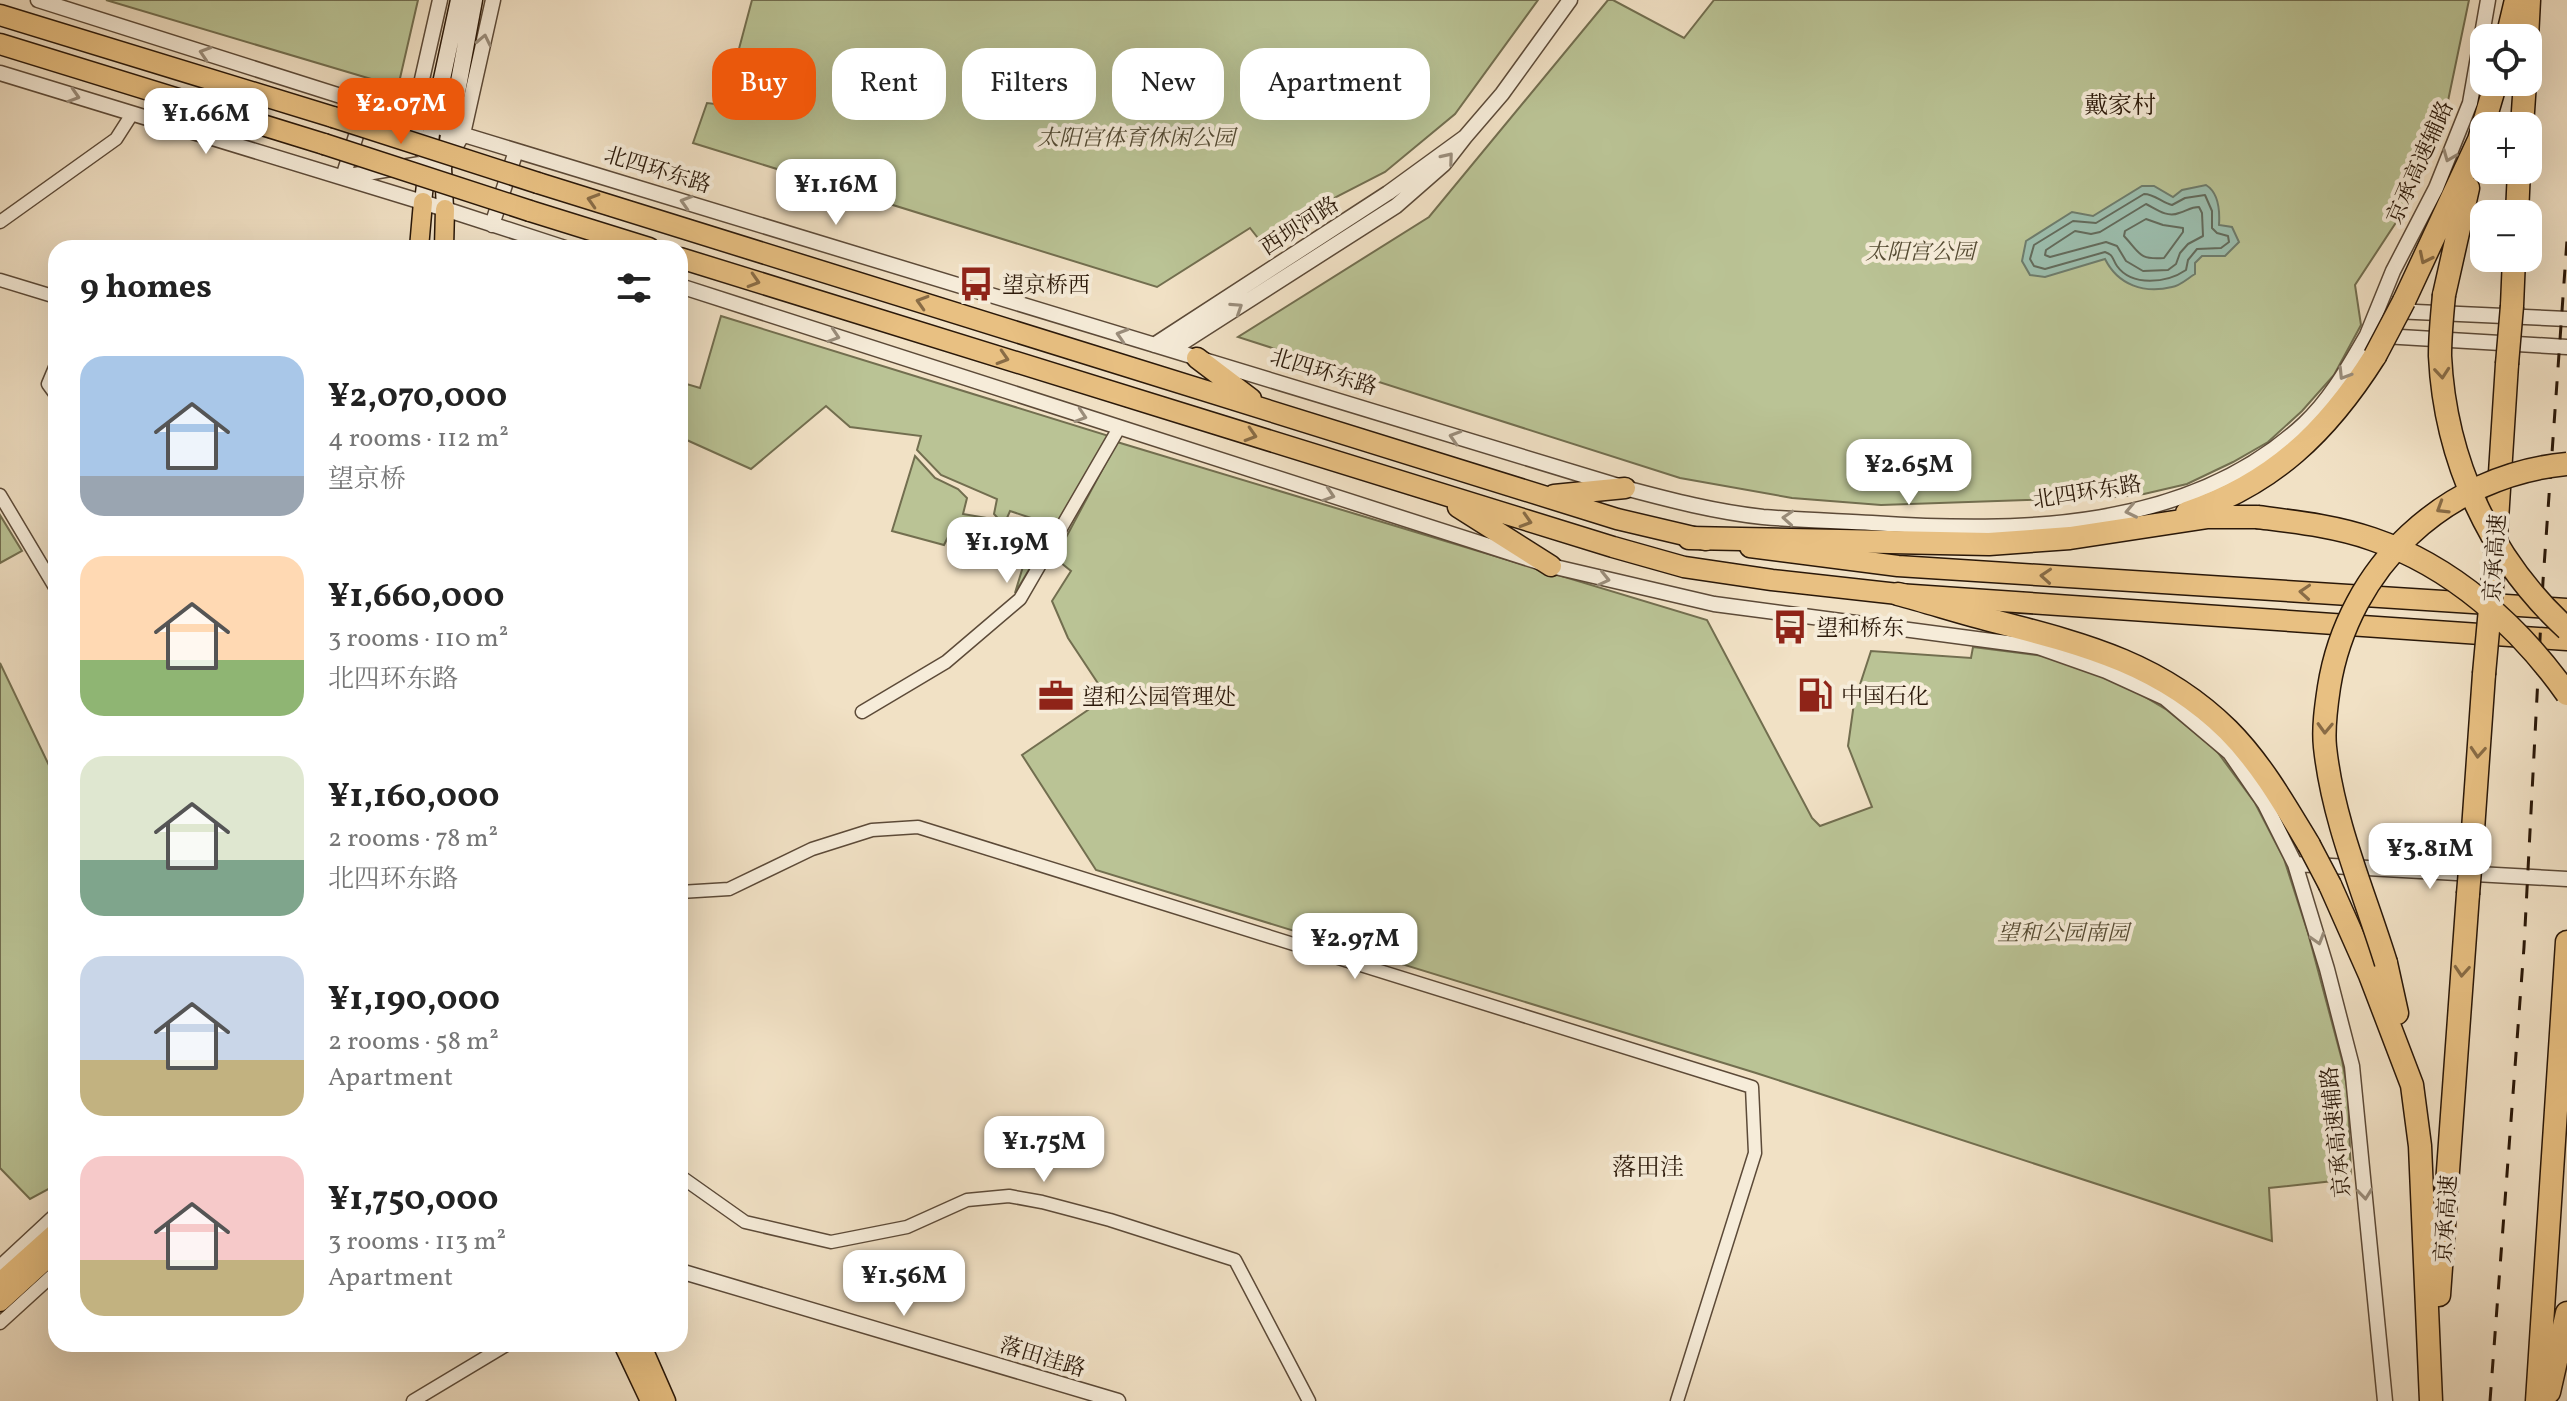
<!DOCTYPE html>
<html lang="en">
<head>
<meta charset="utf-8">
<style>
  body { margin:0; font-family:Vollkorn,"Noto Serif SC",serif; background:#f6f6f6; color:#222; height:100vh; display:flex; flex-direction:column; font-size:30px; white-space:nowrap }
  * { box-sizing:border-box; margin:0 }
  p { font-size:26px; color:#767676 }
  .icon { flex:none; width:44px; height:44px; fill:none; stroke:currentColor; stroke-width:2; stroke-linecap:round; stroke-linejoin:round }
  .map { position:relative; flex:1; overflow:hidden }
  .sheet { position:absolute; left:48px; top:240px; width:640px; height:1112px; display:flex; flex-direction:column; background:#fff; border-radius:24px; box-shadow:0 8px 32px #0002 }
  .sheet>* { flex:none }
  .guide { position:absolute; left:712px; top:48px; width:760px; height:72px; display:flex; gap:16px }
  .tools { position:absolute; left:2470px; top:24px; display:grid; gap:16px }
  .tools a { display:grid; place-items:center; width:72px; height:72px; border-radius:16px; background:#fff; box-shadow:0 8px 32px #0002; font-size:40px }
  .price { position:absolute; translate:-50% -68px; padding:0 18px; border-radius:16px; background:#fff; color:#222; font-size:26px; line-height:52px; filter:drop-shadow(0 2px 4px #0008) }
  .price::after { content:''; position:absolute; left:50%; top:48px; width:24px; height:18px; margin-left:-12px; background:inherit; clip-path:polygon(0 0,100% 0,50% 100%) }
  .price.selected { background:#ea580c; color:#fff }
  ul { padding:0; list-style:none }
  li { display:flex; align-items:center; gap:24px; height:200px; padding:0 32px }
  li span { display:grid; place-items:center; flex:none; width:224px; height:160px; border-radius:24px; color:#555 }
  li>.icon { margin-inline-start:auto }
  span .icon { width:96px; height:96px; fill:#fffc; stroke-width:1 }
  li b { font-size:34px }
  h2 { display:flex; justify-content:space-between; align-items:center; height:96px; padding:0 32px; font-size:34px }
  .pill { padding:0 28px; border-radius:24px; background:#fff; box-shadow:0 8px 32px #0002; font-size:28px; line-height:72px }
  .pill.selected { background:#ea580c; color:#fff }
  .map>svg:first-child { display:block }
  .green { fill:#bac395; stroke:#726e4f; stroke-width:2 }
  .water { fill:#9cbeae; stroke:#6e7c6c; stroke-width:2 }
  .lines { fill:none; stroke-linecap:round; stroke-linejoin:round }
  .shore { stroke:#636b5c; stroke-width:2 }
  .minor-casing { stroke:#5c4a38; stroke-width:15 }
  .tertiary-casing { stroke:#5c4a38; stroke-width:17 }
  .secondary-casing { stroke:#2a1809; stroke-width:19 }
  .primary-casing { stroke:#2a1809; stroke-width:21 }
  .trunk-casing { stroke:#2a1809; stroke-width:23 }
  .motorway-casing { stroke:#2a1809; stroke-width:25 }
  .minor { stroke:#f6ecd9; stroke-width:12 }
  .tertiary { stroke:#f6ecd9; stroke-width:14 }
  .secondary { stroke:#f6ecd9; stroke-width:16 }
  .primary { stroke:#e8c082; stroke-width:18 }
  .trunk { stroke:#e8c082; stroke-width:20 }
  .motorway { stroke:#e8c082; stroke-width:22 }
  .rail { stroke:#2a1809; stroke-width:3; stroke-dasharray:14 14; stroke-linecap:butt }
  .trunk-bridge-casing { stroke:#2a1809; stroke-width:23; stroke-linecap:butt }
  .motorway-bridge-casing { stroke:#2a1809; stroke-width:25; stroke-linecap:butt }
  .trunk-bridge { stroke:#e8c082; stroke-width:20 }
  .motorway-bridge { stroke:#e8c082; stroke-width:22 }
  .oneway { stroke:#9a8d7b }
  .oneway2 { stroke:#896c46 }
  .labels { text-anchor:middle; stroke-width:8; stroke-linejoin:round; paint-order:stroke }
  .park-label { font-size:22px; font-style:italic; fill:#554b33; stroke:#f6ecd9 }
  .street-label { font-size:22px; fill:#2a1809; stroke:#f6ecd9 }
  .poi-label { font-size:22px; fill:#2a1809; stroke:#f6ecd9; text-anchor:start }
  .neighbourhood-label { font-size:24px; fill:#2a1809; stroke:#f6ecd9 }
</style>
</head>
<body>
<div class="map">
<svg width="2567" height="1401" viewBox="0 0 2567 1401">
  <rect width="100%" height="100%" fill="#f1e1c5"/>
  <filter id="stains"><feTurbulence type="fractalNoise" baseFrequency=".0025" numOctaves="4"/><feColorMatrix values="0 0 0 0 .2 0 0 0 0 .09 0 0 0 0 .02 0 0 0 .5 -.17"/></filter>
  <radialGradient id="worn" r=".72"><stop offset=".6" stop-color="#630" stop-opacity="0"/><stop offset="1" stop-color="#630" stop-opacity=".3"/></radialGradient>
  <path class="green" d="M106,0H418L398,87Z
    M752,0H1538L1455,114L1385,172L1336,197L1265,247L1250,228L1157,287L693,143L707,103L724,105Z
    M1608,0H1613L1684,38L1714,0H2469L2443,125L2412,198L2355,285L2361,325L2334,375L2302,411L2268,442L2233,462L2187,484L2144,494L2116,497L1881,505L1792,498L1680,478L1238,337L1429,217Z
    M721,316L1109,436L1015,593L1037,520L1010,511L1004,525L994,514L997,499L941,475L917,450L921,436L850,427L826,406L751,469L680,437V382L700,388Z
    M1117,442L1707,620L1812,818L1820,826L1872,807L1848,746L1854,703L1871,651L1971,658L1973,647L2053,657L2108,675L2167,710L2216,750L2255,803L2284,859L2308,933L2342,1060L2348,1092L2351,1179L2269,1188L2272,1241L1756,1073L1096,870L1022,755L1107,697L1068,638L1052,601L1071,571L1055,558Z
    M915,456L935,478L958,489L967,498L963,514L992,519L998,534L993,550L966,546L951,531L944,545L892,531Z
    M0,515L22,551L0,563Z
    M0,663L56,780V1185L30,1199L0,1168Z"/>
  <path class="water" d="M2206,185C2219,193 2220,210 2219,225L2232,227L2239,242L2225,256H2202L2195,263V274C2188,278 2180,286 2172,287C2144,294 2118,285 2105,259L2045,277L2030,275L2022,261L2026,241L2072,212L2093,216L2142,186H2154L2173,197L2182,190Z"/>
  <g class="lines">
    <path class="shore" d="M2144,194C2155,194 2162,203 2172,205L2185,198L2205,195L2212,211V228L2217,233L2228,236L2229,242L2221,248L2197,249L2188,260L2186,270C2167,283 2132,287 2117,266C2112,259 2114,255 2105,252L2045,269L2034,266L2030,259L2034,245L2073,221L2096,223Z
      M2146,204C2156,209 2167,218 2179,213C2187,211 2190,207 2199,207L2202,213L2203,236L2188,244L2180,253L2176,264L2168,270L2143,271L2126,261L2117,246L2106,242L2050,257L2045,255L2046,250L2075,231L2091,234L2100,232Z
      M2146,219L2163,225L2183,228V232L2164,258C2138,260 2140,253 2124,236L2125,231Z"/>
    <g class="minor-casing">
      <path id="minor" d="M0,222L116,139L132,114
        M0,280L56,297
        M56,365L48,384L56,395
        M0,495L56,589
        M862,712L946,662L1020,599L1119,428
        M680,892L729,889L812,849L872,830L918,827L1752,1087L1755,1153L1677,1401
        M680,1176L745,1222L831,1242L907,1227L967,1200L1009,1196L1042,1202L1110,1220L1235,1260L1309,1401
        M0,1266L56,1214
        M0,1323L56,1272
        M413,1401L508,1344"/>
    </g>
    <g class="tertiary-casing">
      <path id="tertiary" d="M38,0L448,130L1625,488C1670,500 1716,512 1763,517C1799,520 1835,521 1872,523C2019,533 2189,531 2304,424C2331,399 2349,366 2367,335L2567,347
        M0,73L445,209L565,248
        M366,104L343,177L426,163L438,167
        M1465,137L1502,94L1570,0
        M422,151L413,119L440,0
        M447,161L463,134L493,0
        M492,225L516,151
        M680,286L1551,566L1714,604L2038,647L2106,671L2165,698L2230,753L2265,804L2295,864L2327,969L2352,1066L2385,1401
        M2394,311L2567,319
        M2367,335L2393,271L2436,188L2470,103L2488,0
        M1154,345L1388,193L1465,137L1444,164L1396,206L1171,350
        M2295,864L2567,879
        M680,1271L1118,1401"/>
    </g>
    <g class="secondary-casing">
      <path id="secondary" d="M423,202L432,125L459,0
        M445,209L443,168L474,0"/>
    </g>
    <g class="primary-casing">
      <path id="primary" d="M419,248L423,202
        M444,248L445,209
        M0,1282L56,1232
        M0,1302L56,1251
        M623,1344L650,1401
        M641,1344L666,1401"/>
    </g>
    <g class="trunk-casing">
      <path id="trunk" d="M0,15L333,117
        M0,44L324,144
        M538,183L1617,519L1706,540
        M530,211L649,248
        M680,258L1613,547L1684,567L1772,580L1898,594L2567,640
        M1197,358L1251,399
        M1554,495L1625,488
        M1458,507L1551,566
        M1750,547L1898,566L2567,609"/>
    </g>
    <g class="motorway-casing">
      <path id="motorway" d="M2507,38L2516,0
        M2527,38L2529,0
        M2522,126L2525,82
        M2517,214L2519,170
        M2444,295L2468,188
        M2404,301L2479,140L2496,82
        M2512,306L2514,258
        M2187,513C2273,484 2327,432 2375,356
        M1689,538L1989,544L2070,538L2208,517H2257
        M2495,551L2507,364
        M1898,594C1932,603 1965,614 1998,622C2086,645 2161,664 2228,730C2261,763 2285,805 2309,845
        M2471,858L2484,674
        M2330,885L2370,975L2412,1085L2420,1146L2431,1401
        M2386,963L2397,1013
        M2439,1295L2468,894
        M2549,1392L2567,1313
        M2537,1401L2567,942"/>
    </g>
    <use href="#minor" class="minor"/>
    <use href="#tertiary" class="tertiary"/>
    <use href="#secondary" class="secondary"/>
    <use href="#primary" class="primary"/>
    <use href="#trunk" class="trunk"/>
    <use href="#motorway" class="motorway"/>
    <path class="rail" d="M2490,1401L2524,947L2543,581L2567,240"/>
    <g class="trunk-bridge-casing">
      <path id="trunk-bridge" d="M333,117L538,183
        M324,144L530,211"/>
    </g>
    <g class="motorway-bridge-casing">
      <path id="motorway-bridge" d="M2444,295C2442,315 2440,336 2440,356C2445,460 2490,559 2567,629
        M2375,356L2404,301
        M2507,364L2512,306
        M2257,517C2296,522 2335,526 2372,539C2452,566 2519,626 2567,694
        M2484,674L2494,565
        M2309,845L2330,885
        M2468,894L2471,858
        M2386,963C2364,892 2333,822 2325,747C2323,728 2326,707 2329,687C2348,567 2446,475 2567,464"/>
    </g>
    <use href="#trunk-bridge" class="trunk-bridge"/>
    <use href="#motorway-bridge" class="motorway-bridge"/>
  </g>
  <defs><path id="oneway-chevron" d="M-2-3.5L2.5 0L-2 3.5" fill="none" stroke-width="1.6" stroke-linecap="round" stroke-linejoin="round" transform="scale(2)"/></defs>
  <g class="oneway">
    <use href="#oneway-chevron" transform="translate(484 40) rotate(-78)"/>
    <use href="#oneway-chevron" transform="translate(205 53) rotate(-162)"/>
    <use href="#oneway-chevron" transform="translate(74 96) rotate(17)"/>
    <use href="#oneway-chevron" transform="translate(2449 156) rotate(112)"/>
    <use href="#oneway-chevron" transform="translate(1448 158) rotate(-50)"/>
    <use href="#oneway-chevron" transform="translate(686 202) rotate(-163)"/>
    <use href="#oneway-chevron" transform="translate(1237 308) rotate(-33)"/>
    <use href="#oneway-chevron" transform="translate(1122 335) rotate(-163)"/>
    <use href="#oneway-chevron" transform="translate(834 336) rotate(18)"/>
    <use href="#oneway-chevron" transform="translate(2344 374) rotate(122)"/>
    <use href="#oneway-chevron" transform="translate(1081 416) rotate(18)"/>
    <use href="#oneway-chevron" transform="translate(1455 437) rotate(-163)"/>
    <use href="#oneway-chevron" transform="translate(1329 495) rotate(18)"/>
    <use href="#oneway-chevron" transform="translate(2131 511) rotate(168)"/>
    <use href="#oneway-chevron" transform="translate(1788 518) rotate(-176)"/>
    <use href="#oneway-chevron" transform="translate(1604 579) rotate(13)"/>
    <use href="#oneway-chevron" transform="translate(2318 939) rotate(73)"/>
    <use href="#oneway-chevron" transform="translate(2365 1194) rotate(84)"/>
  </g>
  <g class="oneway2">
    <use href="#oneway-chevron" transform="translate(593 200) rotate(-163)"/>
    <use href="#oneway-chevron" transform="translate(2425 258) rotate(116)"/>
    <use href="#oneway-chevron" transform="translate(754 281) rotate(17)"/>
    <use href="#oneway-chevron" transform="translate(922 302) rotate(-163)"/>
    <use href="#oneway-chevron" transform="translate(1003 358) rotate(17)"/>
    <use href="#oneway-chevron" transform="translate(2442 373) rotate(85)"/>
    <use href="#oneway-chevron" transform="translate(1251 435) rotate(17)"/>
    <use href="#oneway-chevron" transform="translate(2442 508) rotate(148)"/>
    <use href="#oneway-chevron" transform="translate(1526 521) rotate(17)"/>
    <use href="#oneway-chevron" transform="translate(2046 576) rotate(-176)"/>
    <use href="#oneway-chevron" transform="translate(2305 592) rotate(-176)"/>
    <use href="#oneway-chevron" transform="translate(2325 728) rotate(92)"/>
    <use href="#oneway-chevron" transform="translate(2478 752) rotate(94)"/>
    <use href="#oneway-chevron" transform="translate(2462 971) rotate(94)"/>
  </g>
  <defs>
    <g id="bus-bare" transform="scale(2.76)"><path d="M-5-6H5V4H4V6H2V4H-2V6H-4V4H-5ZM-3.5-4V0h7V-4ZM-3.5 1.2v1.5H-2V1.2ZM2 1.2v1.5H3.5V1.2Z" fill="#8f2418" stroke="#f6ecd9" stroke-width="2.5" paint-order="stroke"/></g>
    <g id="fuel-bare" transform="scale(2.76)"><path d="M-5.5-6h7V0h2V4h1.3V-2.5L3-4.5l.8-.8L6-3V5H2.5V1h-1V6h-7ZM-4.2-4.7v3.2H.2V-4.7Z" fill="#8f2418" stroke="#f6ecd9" stroke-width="2.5" paint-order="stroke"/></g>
    <g id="office-bare" transform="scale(2.76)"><path d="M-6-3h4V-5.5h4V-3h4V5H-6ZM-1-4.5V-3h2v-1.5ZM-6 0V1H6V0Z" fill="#8f2418" stroke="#f6ecd9" stroke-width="2.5" paint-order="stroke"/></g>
  </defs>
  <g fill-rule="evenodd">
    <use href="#bus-bare" x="976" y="284"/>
    <use href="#bus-bare" x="1790" y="627"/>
    <use href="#fuel-bare" x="1815" y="695"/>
    <use href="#office-bare" x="1056" y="696"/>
  </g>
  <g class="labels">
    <g class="park-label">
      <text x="1136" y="145">太阳宫体育休闲公园</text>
      <text x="1920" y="259">太阳宫公园</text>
      <text x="2063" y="940">望和公园南园</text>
    </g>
    <g class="street-label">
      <text transform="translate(2419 162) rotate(-66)" y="8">京承高速辅路</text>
      <text transform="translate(658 169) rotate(17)" y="8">北四环东路</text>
      <text transform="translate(1299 225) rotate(-33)" y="8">西坝河路</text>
      <text transform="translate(1324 371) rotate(17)" y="8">北四环东路</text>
      <text transform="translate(2087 491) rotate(-9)" y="8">北四环东路</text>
      <text transform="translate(2494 558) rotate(-86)" y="8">京承高速</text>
      <text transform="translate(2335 1132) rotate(-96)" y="8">京承高速辅路</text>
      <text transform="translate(2445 1219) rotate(-86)" y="8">京承高速</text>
      <text transform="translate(1043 1356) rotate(17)" y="8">落田洼路</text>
    </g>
    <g class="poi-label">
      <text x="1002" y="292">望京桥西</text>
      <text x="1816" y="635">望和桥东</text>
      <text x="1841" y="703">中国石化</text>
      <text x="1082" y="704">望和公园管理处</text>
    </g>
    <g class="neighbourhood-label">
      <text x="2120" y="113">戴家村</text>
      <text x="1648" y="1175">落田洼</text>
    </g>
  </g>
  <rect width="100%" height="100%" filter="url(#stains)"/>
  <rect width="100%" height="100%" fill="url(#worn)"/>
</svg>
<div class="tools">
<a><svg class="icon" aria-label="locate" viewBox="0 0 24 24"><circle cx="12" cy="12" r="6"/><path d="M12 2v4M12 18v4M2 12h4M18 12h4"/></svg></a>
<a>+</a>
<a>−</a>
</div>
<b class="price selected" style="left:401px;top:146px">¥2.07M</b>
<b class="price" style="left:206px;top:156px">¥1.66M</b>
<b class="price" style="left:836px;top:227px">¥1.16M</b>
<b class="price" style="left:1909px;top:507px">¥2.65M</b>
<b class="price" style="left:1007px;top:585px">¥1.19M</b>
<b class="price" style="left:2430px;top:891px">¥3.81M</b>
<b class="price" style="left:1355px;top:981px">¥2.97M</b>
<b class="price" style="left:1044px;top:1184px">¥1.75M</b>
<b class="price" style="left:904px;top:1318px">¥1.56M</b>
<div class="guide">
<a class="pill selected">Buy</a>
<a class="pill">Rent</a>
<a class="pill">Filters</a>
<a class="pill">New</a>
<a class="pill">Apartment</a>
</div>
<section class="sheet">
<h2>9 homes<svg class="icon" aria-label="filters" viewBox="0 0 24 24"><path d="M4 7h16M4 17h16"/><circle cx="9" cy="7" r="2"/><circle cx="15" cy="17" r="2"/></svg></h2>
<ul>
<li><span style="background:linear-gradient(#a9c7e8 75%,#9aa5b1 0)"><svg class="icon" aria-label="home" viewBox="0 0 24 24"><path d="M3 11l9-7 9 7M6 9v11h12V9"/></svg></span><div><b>¥2,070,000</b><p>4 rooms · 112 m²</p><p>望京桥</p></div></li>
<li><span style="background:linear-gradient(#ffd9b3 65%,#8fb573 0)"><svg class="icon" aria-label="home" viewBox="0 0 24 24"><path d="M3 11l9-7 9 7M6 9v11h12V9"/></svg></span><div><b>¥1,660,000</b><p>3 rooms · 110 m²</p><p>北四环东路</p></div></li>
<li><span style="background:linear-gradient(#dfe7d0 65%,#7fa58c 0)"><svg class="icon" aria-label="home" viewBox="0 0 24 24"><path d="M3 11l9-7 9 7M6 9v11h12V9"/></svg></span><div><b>¥1,160,000</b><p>2 rooms · 78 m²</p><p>北四环东路</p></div></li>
<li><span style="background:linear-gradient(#c9d6e8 65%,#c2b280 0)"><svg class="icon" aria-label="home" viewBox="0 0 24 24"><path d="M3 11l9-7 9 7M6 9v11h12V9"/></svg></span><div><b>¥1,190,000</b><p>2 rooms · 58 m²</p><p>Apartment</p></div></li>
<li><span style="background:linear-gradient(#f6c9c9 65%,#c2b280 0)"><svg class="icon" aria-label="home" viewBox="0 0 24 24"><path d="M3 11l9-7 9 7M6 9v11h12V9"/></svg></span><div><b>¥1,750,000</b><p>3 rooms · 113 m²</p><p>Apartment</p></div></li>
</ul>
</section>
</div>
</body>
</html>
